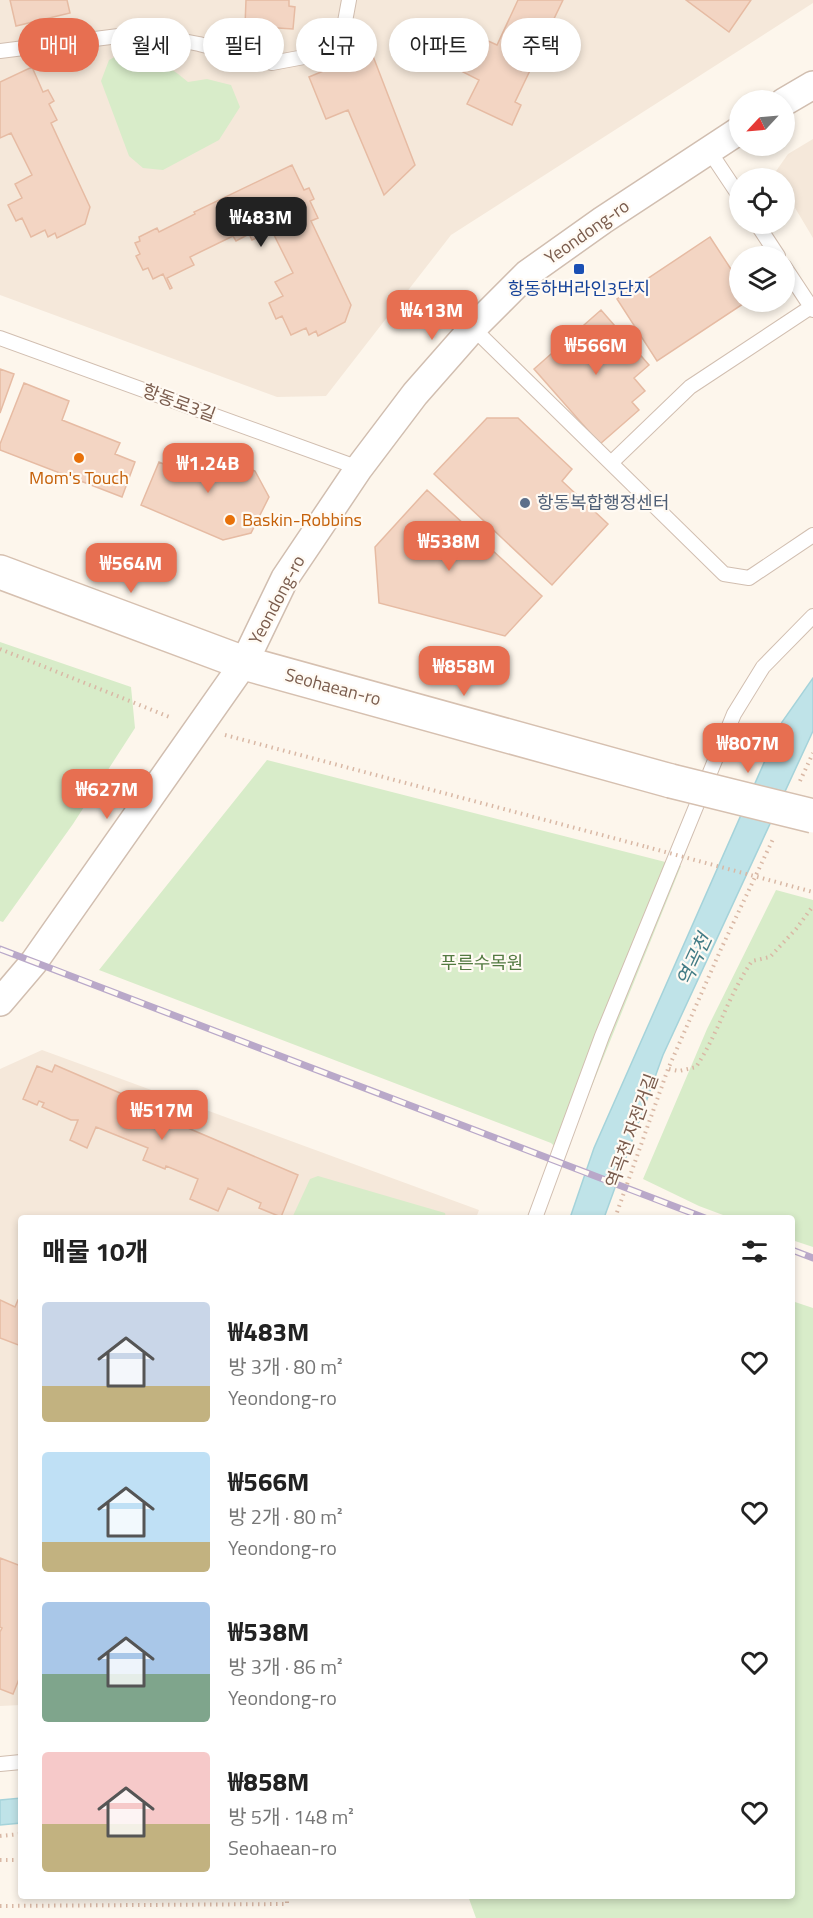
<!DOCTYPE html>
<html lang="ko">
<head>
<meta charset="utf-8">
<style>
  body { margin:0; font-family:"Titillium Web","Noto Sans KR",sans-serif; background:#f6f6f6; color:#222; height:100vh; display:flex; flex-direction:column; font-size:22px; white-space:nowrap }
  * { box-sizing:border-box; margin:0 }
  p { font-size:20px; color:#767676 }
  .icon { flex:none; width:33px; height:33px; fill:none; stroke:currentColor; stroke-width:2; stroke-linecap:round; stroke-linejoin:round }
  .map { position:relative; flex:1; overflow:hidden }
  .sheet { position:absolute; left:18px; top:1215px; width:777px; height:684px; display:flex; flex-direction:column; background:#fff; border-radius:6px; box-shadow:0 3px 9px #0003 }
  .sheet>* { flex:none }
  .hud { position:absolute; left:18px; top:18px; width:777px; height:54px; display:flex; gap:12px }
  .needle { width:39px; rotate:244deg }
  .tools { position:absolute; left:729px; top:90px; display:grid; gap:12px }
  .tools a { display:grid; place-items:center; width:66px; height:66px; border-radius:50%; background:#fff; box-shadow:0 3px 9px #0003; font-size:30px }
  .price { position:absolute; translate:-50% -51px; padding:0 14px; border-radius:12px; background:#e76f51; color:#fff; font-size:20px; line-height:39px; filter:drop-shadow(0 2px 3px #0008) }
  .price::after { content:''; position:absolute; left:50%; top:36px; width:18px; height:14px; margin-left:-9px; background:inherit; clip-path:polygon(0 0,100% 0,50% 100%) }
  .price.selected { background:#222; color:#fff }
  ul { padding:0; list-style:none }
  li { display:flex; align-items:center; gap:18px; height:150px; padding:0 24px }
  li span { display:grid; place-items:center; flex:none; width:168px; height:120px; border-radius:6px; color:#555 }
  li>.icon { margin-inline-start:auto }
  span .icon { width:72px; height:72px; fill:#fffc; stroke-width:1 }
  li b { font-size:26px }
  h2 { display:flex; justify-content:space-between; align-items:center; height:72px; padding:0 24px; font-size:26px }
  .pill { padding:0 21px; border-radius:27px; background:#fff; box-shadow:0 3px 9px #0003; font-size:21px; line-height:54px }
  .pill.selected { background:#e76f51; color:#fff }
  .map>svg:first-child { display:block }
  .residential { fill:#f5e8da }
  .green { fill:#d8ecc9 }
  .water { fill:#bfe3e8; stroke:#a5d3da; stroke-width:1.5 }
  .building { fill:#f3d5c3; stroke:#e6bba3; stroke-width:1.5 }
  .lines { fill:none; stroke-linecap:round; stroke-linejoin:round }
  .service-casing { stroke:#d1beb0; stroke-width:16 }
  .minor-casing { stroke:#d1beb0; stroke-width:30 }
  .secondary-casing { stroke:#d6c0b0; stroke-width:36 }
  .path { stroke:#d9b8a5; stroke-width:4; stroke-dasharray:1.5 4.5; stroke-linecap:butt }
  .service { stroke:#fff; stroke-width:14 }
  .minor { stroke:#fff; stroke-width:27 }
  .secondary { stroke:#fff; stroke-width:33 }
  .rail-casing { stroke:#b9a8c9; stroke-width:7 }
  .rail { stroke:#fffaf3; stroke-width:4.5; stroke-dasharray:14; stroke-linecap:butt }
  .secondary-bridge-casing { stroke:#d6c0b0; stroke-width:36; stroke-linecap:butt }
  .path-bridge { stroke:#d9b8a5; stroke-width:4; stroke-dasharray:1.5 4.5; stroke-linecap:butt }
  .secondary-bridge { stroke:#fff; stroke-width:33 }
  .transit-dot { fill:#1a4fb4; stroke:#fffaf3; stroke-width:2 }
  .food-dot { fill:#e8710a; stroke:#fffaf3; stroke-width:2 }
  .service-dot { fill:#5c6f8a; stroke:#fffaf3; stroke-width:2 }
  .labels { text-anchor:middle; stroke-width:4.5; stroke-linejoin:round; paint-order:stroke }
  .street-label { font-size:18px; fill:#7a5c4d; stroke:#fffaf3 }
  .transit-label { font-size:18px; fill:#164399; stroke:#fffaf3 }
  .food-label { font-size:18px; fill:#c56008; stroke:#fffaf3 }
  .service-label { font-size:18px; fill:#4e5e75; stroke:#fffaf3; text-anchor:start }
  .park-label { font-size:18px; fill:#537a41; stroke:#fffaf3 }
  .water-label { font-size:20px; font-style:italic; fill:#437c86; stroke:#fffaf3 }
</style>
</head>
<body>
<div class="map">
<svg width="813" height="1918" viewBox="0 0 813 1918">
  <rect width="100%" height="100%" fill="#fdf6ec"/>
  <path class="residential" d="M0,0H813V3L451,235L326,396L277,397L0,295Z
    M813,139V238L785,191L784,178H777L774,174L788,154Z
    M42,1050L479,1210L476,1218H21V1705L0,1706V1069Z"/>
  <path class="green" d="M118,55C151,56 163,61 188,82L207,79L231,85L240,107L219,140L163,170L143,168L129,156L101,81L109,60Z
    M0,642L131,687L135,728L73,824L3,922L0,921Z
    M267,760L681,866L564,1155L551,1143L99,970Z
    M776,890L813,900V1247L792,1240V1218H731L699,1206L643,1179L707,1029Z
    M318,1176L445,1213L446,1218H292L310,1179Z
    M792,1301L813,1308V1918H476L468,1896H792Z"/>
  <path class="water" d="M813,678V731L663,1055L604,1218H570L594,1148L782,722Z
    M21,1798V1823L0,1825V1800Z"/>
  <path class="building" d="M10,0H67L70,13L16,26Z
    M246,0H289V6L295,7L293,29L245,26Z
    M518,0H563L551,25L556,28L539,64L535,60L515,102L521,105L512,125L467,104L479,80L459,70L467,52L478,57L486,40L497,45Z
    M686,0H751L729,32Z
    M371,51L415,165L384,195L348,110L326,119L309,77Z
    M32,67L43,92L48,90L54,101L49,104L57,120L51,123L90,207L85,224L57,238L55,233L48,237L45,230L31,237L22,218L16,221L8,205L22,198L15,184L32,175L11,133L0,138V82Z
    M292,165L304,190L309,188L314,199L310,201L318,218L311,221L351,305L345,322L318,336L316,331L309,335L306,328L291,335L282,316L276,319L269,303L283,296L275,282L293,273L272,231L252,240L249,234L236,241L233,236L190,257L194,265L167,278L172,288L170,289L163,274L153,279L148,268L143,270L136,256L140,254L135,243L140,241L139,237L157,228L159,232L195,214L194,212Z
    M710,237L740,283V302H746L657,361L617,299Z
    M601,310L649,365L634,378L645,391L632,402L639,410L600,444L534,369Z
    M0,369L14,374L0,413Z
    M24,383L69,401L62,420L120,443L115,454L135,462L122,497L0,450V444Z
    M487,418H518L572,469L562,481L608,524L552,585L434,474Z
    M192,444L255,471L269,497L251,533L223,540L141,505L159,462L173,468L178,458L185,461Z
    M427,490L542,596L505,636L379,603L375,547Z
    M55,1065L150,1106L148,1111L298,1175L281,1217L259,1208L261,1203L228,1188L218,1211L190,1199L198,1179L166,1166L165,1169L143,1160L148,1148L96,1127L87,1148L70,1140L78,1120H71L42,1107L44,1103L39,1101L37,1105L23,1099L37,1066L52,1072Z
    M0,1300L15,1307L18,1300L21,1301V1346L0,1338Z
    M0,1558L21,1566V1674L13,1694L0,1689V1632L2,1628L0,1627Z"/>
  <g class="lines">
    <g class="service-casing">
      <path id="service" d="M0,51L142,33L199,44L272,63L320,54L344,27L349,0
        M708,149L740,197
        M757,224L778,256
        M784,266L813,310
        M473,328L724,574L749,578L813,535
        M0,338L359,468
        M611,463L690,387L811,307
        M535,1218L602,1036L734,714L763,667L813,616
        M0,1764L21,1762"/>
    </g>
    <g class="minor-casing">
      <path id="minor" d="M784,102L813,85
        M0,1002L34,962L244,663L285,578L359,468L415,394L473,328L527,274L603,220L740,130"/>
    </g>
    <g class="secondary-casing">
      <path id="secondary" d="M0,572L244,663L671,781"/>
    </g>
    <path class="path" d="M0,649L172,718
      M225,735L647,847
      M800,781L813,753
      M669,1069L679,1071L696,1067C718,1034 729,994 752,961L770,957L796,929L813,906
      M615,1218L668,1069L721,949L774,837
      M0,1836L21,1834
      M0,1860H21
      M0,1906L287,1904V1896"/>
    <use href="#service" class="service"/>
    <use href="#minor" class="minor"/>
    <use href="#secondary" class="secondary"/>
    <g class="rail-casing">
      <path id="rail" d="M0,949L705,1218
        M792,1250L813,1258"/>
    </g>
    <use href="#rail" class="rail"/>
    <g class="secondary-bridge-casing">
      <path id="secondary-bridge" d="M671,781L813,816"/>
    </g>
    <path class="path-bridge" d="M647,847L813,892"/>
    <use href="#secondary-bridge" class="secondary-bridge"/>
  </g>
  <rect class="transit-dot" x="573" y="263" width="12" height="12" rx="3"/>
  <g class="food-dot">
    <circle cx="79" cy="458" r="6"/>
    <circle cx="230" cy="520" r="6"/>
  </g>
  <circle class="service-dot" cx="525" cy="503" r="6"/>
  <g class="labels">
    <g class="street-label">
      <text transform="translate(587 232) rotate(-35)" y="6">Yeondong-ro</text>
      <text transform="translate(179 403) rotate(20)" y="6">항동로3길</text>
      <text transform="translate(277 600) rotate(-62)" y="6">Yeondong-ro</text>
      <text transform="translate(333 687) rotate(15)" y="6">Seohaean-ro</text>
      <text transform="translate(632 1131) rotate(-70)" y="6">역곡천 자전거길</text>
    </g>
    <g class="transit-label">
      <text x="579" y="295">항동하버라인3단지</text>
    </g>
    <g class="food-label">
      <text x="79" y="484">Mom's Touch</text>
      <text x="242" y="526" text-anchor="start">Baskin-Robbins</text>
    </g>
    <g class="service-label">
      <text x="537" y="509">항동복합행정센터</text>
    </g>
    <g class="park-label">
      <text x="482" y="969">푸른수목원</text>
    </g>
    <g class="water-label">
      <text transform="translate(694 960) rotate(-65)" y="7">역곡천</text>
    </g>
  </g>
</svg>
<div class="tools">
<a><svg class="needle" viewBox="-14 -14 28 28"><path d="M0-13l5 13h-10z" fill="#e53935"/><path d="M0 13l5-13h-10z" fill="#767676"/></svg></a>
<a><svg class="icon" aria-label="locate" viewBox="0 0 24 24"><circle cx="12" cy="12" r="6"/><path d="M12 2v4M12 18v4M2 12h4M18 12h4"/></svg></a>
<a><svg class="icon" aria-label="layers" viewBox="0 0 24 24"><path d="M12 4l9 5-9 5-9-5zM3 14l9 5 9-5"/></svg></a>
</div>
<b class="price selected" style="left:261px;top:248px">₩483M</b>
<b class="price" style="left:432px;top:341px">₩413M</b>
<b class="price" style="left:596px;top:376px">₩566M</b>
<b class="price" style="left:208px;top:494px">₩1.24B</b>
<b class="price" style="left:449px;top:572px">₩538M</b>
<b class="price" style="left:131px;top:594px">₩564M</b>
<b class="price" style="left:464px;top:697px">₩858M</b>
<b class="price" style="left:748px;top:774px">₩807M</b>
<b class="price" style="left:107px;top:820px">₩627M</b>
<b class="price" style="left:162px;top:1141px">₩517M</b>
<div class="hud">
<a class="pill selected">매매</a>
<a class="pill">월세</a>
<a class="pill">필터</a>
<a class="pill">신규</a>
<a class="pill">아파트</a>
<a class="pill">주택</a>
</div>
<section class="sheet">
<h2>매물 10개<svg class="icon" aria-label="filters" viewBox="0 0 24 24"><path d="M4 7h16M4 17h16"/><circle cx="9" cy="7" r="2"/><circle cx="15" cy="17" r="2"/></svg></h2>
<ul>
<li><span style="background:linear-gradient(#c9d6e8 70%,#c2b280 0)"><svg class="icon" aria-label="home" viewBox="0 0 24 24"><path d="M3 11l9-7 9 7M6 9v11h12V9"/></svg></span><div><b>₩483M</b><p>방 3개 · 80 m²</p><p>Yeondong-ro</p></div><svg class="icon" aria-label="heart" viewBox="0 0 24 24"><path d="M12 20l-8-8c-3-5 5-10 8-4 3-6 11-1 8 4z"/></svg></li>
<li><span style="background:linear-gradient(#bfe0f5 75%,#c2b280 0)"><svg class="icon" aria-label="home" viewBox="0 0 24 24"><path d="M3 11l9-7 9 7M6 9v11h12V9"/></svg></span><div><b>₩566M</b><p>방 2개 · 80 m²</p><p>Yeondong-ro</p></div><svg class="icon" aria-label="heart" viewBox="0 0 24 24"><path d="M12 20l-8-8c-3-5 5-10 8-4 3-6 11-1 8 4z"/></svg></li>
<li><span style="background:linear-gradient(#a9c7e8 60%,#7fa58c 0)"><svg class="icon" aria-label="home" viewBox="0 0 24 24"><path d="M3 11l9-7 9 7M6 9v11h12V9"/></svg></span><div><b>₩538M</b><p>방 3개 · 86 m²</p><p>Yeondong-ro</p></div><svg class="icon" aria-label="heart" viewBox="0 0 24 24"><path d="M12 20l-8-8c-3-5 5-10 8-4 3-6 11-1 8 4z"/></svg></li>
<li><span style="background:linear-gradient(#f6c9c9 60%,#c2b280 0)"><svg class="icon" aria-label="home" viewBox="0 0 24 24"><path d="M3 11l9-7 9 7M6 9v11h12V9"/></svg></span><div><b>₩858M</b><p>방 5개 · 148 m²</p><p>Seohaean-ro</p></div><svg class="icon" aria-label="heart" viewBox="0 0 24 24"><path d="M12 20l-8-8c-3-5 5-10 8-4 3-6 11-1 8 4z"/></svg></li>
</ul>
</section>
</div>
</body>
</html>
